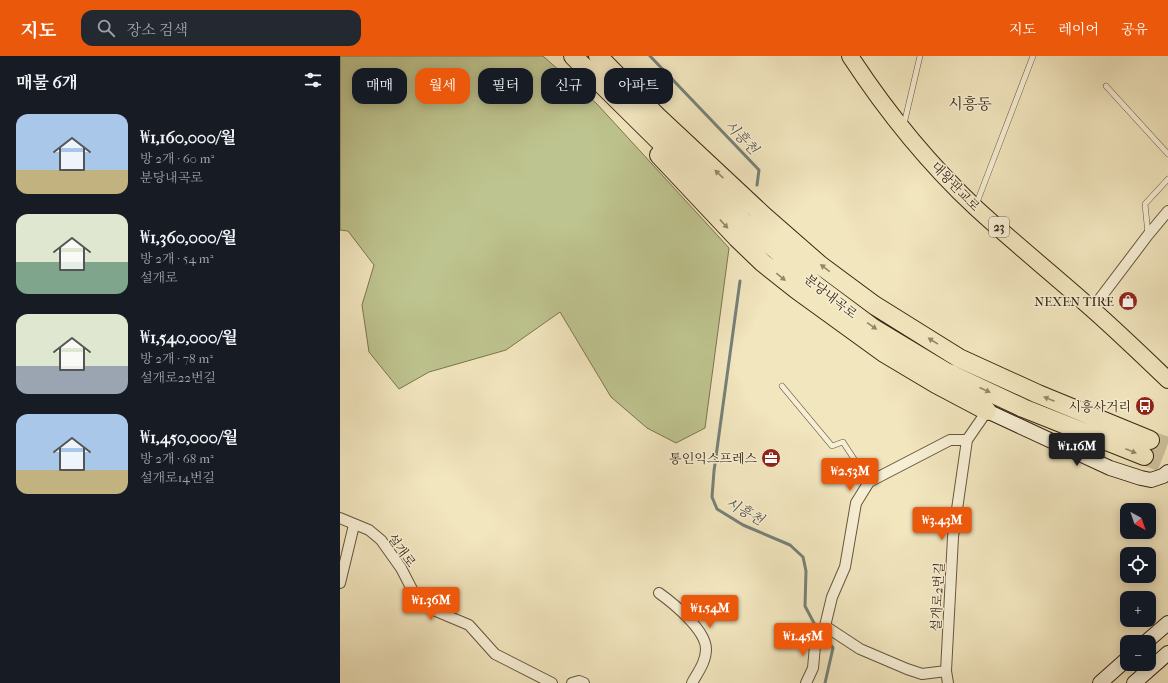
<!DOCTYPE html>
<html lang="ko">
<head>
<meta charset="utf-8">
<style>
  body { margin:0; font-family:"IM FELL French Canon","Noto Serif KR",serif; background:#242831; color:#f1f3f6; height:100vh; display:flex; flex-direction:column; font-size:15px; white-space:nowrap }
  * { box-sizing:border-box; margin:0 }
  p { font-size:13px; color:#9ea1a6 }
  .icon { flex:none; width:22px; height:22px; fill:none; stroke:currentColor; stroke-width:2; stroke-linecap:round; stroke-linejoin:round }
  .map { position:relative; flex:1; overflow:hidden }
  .side { display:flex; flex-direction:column; background:#171b24; width:340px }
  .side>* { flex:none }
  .hud { position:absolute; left:12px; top:12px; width:380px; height:36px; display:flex; gap:8px }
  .needle { width:26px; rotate:140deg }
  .fabs { position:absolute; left:780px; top:447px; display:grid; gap:8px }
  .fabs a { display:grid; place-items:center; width:36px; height:36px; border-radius:8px; background:#171b24; box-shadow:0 2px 10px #0003; font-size:20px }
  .price { position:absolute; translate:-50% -34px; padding:0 9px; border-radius:4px; background:#ea580c; color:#fff; font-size:13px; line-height:26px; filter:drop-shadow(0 1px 2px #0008) }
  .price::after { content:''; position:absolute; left:50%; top:24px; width:12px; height:9px; margin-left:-6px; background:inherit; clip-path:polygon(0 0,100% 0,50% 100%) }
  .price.on { background:#222; color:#fff }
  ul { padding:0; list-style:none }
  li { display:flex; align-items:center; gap:12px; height:100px; padding:0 16px }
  li span { display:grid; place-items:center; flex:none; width:112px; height:80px; border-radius:12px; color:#555 }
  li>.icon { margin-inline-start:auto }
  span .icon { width:48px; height:48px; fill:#fffc; stroke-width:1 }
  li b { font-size:17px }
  h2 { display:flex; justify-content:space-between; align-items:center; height:48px; padding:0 16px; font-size:17px }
  .tag { padding:0 14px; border-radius:12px; background:#171b24; box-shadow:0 2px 10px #0003; font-size:14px; line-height:36px }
  .tag.on { background:#ea580c; color:#fff }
  header { display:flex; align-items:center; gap:24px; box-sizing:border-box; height:56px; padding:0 20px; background:#ea580c; color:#fff }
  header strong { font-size:19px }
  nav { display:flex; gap:22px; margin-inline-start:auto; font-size:14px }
  .search { width:280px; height:36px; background:#242831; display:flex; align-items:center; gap:10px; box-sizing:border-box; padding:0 14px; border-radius:12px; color:#9ea1a6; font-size:15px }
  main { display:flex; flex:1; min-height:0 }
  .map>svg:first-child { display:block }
  .green { fill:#bec48f; stroke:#7b7550 }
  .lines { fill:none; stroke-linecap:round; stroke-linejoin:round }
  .stream { stroke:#768178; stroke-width:3 }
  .highway-tunnel { stroke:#cdc09c; stroke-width:18; stroke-dasharray:18 9; stroke-linecap:butt }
  .lane-casing { stroke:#66563c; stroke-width:6 }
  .street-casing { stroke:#66563c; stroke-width:12 }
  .secondary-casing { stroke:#382611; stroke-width:16 }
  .primary-casing { stroke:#382611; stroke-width:18 }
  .highway-casing { stroke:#382611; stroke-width:20 }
  .lane { stroke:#f7efd5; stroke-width:5 }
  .street { stroke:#f7efd5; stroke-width:10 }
  .secondary { stroke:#f7efd5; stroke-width:14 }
  .primary { stroke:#f2e6bf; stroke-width:16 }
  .highway { stroke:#f2e6bf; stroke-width:18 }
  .oneway { fill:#958668 }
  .labels { text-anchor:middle; stroke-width:3; stroke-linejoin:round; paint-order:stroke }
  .shield { fill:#f7efd5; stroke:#71624c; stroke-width:1 }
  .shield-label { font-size:12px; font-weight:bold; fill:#382611 }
  .street-label { font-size:13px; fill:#382611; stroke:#f7efd5 }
  .poi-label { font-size:13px; fill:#382611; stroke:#f7efd5; text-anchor:end }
  .water-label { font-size:14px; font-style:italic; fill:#575344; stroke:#f7efd5 }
  .quarter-label { font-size:15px; fill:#382611; stroke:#f7efd5 }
</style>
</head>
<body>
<header>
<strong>지도</strong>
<div class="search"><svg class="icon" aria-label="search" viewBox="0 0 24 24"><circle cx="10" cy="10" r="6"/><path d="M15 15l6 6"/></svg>장소 검색</div>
<nav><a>지도</a><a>레이어</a><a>공유</a></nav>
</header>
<main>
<section class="side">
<h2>매물 6개<svg class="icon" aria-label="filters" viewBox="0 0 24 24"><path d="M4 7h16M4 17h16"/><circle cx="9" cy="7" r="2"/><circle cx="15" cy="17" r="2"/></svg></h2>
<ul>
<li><span style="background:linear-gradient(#a9c7e8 70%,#c2b280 0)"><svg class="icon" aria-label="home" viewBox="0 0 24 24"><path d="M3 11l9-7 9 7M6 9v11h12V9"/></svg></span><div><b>₩1,160,000/월</b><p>방 2개 · 60 m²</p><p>분당내곡로</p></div></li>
<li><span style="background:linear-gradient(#dfe7d0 60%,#7fa58c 0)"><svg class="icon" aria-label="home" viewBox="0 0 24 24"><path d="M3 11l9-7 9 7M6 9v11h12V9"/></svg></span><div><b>₩1,360,000/월</b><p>방 2개 · 54 m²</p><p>설개로</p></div></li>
<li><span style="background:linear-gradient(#dfe7d0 65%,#9aa5b1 0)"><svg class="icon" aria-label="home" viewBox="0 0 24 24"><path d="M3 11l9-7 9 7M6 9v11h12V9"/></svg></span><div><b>₩1,540,000/월</b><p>방 2개 · 78 m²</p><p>설개로22번길</p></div></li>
<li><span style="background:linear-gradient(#a9c7e8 70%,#c2b280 0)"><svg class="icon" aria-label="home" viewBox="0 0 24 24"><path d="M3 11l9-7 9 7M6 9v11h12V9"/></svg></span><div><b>₩1,450,000/월</b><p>방 2개 · 68 m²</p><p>설개로14번길</p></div></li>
</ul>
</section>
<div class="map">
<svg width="828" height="627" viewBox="0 0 828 627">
  <rect width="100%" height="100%" fill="#f2e6bf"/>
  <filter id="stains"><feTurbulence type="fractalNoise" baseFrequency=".005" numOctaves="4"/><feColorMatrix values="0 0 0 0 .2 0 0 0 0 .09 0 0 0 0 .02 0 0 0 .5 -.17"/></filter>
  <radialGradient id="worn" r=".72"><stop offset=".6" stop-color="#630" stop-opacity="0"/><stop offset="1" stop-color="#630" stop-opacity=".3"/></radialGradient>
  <path class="green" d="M0,0H203L257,48L389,192L365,372L336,387L307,372L271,341L220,256L166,294L89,316L59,333L29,296L22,249L34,209L8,175L0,174Z"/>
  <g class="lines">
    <path class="stream" d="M310,0L419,114L417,129
      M400,225L374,415L372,441L377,453L403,469L450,489L463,501L466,515L465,550L475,569L493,592L485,627"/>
    <path class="highway-tunnel" d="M810,384L828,390
      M804,400L828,409"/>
    <g class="lane-casing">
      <path id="lane" d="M766,30L828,98
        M564,68L580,0
        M636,149L693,0
        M808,178L805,148L828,123
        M442,330L492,390L503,386L529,426"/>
    </g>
    <g class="street-casing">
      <path id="street" d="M752,253L808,179L828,155
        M0,462L29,474L41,484L61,512L77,543L91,553L129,569L155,598L212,627
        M0,527L14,469
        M319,537C333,547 366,574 366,593C366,606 358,616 352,627
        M485,570L520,593L567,613L582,618L606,615
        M232,627L239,625L244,627
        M466,627L473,612L475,590L485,570L492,541L505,511L516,447L529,426L610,384H627
        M608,627L606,615L613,481L627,384L647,355"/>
    </g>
    <g class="secondary-casing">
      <path id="secondary" d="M647,355L770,412L801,422L811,424L823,420L828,416
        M806,586L828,567
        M760,627L787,603
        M794,627L828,597"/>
    </g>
    <g class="primary-casing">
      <path id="primary" d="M510,0C546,55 588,107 636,152C674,187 714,219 752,253C778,276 803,300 828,324"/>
    </g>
    <g class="highway-casing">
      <path id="highway" d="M233,0L316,82L404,166L477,230L533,272L606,316L683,352L804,400
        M258,0L317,60L424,160L480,209L534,249L619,302L698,338L810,384
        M319,99L397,182L423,207L457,234L544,297L596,328L647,355"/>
    </g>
    <use href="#lane" class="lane"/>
    <use href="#street" class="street"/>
    <use href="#secondary" class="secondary"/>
    <use href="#primary" class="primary"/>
    <use href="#highway" class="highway"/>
  </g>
  <defs><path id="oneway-solid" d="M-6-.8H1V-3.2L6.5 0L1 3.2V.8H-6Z"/></defs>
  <g class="oneway">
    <use href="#oneway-solid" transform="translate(379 118) rotate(-137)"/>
    <use href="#oneway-solid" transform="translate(384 168) rotate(47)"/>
    <use href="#oneway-solid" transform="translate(485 212) rotate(-143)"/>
    <use href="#oneway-solid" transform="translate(441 221) rotate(39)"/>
    <use href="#oneway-solid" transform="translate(532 270) rotate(35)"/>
    <use href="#oneway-solid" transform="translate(593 285) rotate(-148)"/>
    <use href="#oneway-solid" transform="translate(645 334) rotate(25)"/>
    <use href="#oneway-solid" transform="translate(709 343) rotate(-158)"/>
    <use href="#oneway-solid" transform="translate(791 395) rotate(22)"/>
  </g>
  <defs>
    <g id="shop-disc" transform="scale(1)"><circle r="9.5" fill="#8f2418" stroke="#f7efd5"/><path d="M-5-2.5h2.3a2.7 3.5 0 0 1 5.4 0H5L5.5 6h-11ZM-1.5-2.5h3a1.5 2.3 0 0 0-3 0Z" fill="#fff"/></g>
    <g id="bus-disc" transform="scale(1)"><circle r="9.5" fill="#8f2418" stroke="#f7efd5"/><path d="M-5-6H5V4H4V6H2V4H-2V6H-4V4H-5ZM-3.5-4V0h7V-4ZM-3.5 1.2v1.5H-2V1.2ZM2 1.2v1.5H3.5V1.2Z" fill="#fff"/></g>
    <g id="office-disc" transform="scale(1)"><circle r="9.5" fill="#8f2418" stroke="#f7efd5"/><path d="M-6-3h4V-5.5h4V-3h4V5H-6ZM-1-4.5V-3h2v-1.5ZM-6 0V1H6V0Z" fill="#fff"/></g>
  </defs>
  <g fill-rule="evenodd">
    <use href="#shop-disc" x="788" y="245"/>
    <use href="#bus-disc" x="805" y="350"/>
    <use href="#office-disc" x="431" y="402"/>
  </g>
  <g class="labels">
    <rect class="shield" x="649" y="161" width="20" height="20" rx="3"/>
    <g class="shield-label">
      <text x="659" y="175">23</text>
    </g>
    <g class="street-label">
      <text transform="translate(616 130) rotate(46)" y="5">대왕판교로</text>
      <text transform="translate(491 240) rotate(38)" y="5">분당내곡로</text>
      <text transform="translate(62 494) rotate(54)" y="5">설개로</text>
      <text transform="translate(597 541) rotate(-87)" y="5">설개로2번길</text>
    </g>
    <g class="poi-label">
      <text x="774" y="250">NEXEN TIRE</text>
      <text x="791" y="355">시흥사거리</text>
      <text x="417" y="407">통인익스프레스</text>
    </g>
    <g class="water-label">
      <text transform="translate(402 81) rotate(46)" y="5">시흥천</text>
      <text transform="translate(405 455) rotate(29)" y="5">시흥천</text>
    </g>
    <g class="quarter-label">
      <text x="630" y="53">시흥동</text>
    </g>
  </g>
  <rect width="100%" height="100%" filter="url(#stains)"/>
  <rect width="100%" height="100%" fill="url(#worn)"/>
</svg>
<div class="fabs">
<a><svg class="needle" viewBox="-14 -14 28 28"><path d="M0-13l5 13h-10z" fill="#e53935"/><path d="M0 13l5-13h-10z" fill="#9ea1a6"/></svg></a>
<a><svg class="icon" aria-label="locate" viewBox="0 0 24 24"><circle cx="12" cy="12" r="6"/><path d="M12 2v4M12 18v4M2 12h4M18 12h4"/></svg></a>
<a>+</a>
<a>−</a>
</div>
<b class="price on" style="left:737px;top:411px">₩1.16M</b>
<b class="price" style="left:510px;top:436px">₩2.53M</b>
<b class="price" style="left:602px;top:485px">₩3.43M</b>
<b class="price" style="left:91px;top:565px">₩1.36M</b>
<b class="price" style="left:370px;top:573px">₩1.54M</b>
<b class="price" style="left:463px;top:601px">₩1.45M</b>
<div class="hud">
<a class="tag">매매</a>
<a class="tag on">월세</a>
<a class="tag">필터</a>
<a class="tag">신규</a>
<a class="tag">아파트</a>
</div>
</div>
</main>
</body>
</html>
